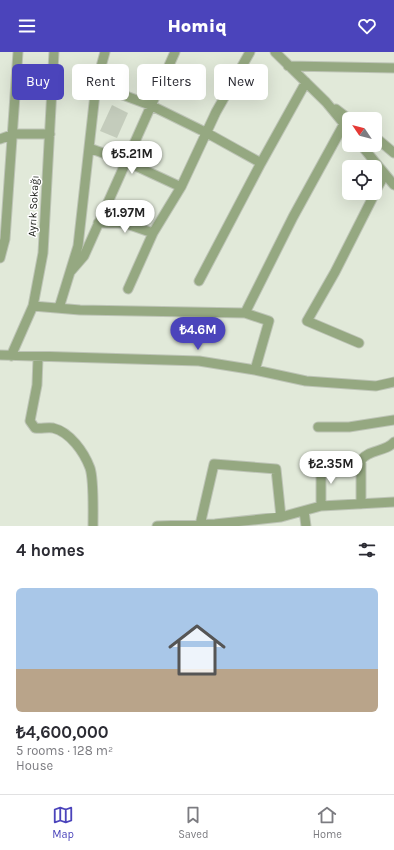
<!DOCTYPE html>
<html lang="en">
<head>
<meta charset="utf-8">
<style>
  body { margin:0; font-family:Karla,sans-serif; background:#f7f7f7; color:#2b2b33; height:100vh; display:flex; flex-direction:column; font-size:15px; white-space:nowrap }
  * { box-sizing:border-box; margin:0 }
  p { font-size:13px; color:#7c7c81 }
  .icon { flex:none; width:22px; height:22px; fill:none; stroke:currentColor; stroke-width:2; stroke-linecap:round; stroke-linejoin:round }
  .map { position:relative; height:474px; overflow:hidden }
  .details { display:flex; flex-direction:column; background:#fff; flex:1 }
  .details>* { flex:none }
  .banner { position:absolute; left:12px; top:12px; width:370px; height:36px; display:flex; gap:8px }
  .needle { width:26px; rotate:305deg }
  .buttons { position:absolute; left:342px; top:60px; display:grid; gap:8px }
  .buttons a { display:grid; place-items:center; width:40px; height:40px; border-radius:6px; background:#fff; box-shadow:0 4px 16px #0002; font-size:20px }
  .price { position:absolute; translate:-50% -34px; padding:0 9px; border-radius:14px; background:#fff; color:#222; font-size:13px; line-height:26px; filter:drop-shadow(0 1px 2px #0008) }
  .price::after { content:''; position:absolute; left:50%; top:24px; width:12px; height:9px; margin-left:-6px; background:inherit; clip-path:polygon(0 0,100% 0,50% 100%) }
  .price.on { background:#4b44bb; color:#fff }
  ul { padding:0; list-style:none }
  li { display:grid; align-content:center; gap:8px; height:212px; padding:0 16px }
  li+li { border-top:1px solid #e1e1e2 }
  li span { display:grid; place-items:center; height:124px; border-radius:6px; color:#555 }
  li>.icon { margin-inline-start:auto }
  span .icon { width:72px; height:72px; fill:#fffc; stroke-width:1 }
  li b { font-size:17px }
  h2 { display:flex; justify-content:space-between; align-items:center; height:48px; padding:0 16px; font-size:17px }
  .pill { padding:0 14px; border-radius:6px; background:#fff; box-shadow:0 4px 16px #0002; font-size:14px; line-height:36px }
  .pill.on { background:#4b44bb; color:#fff }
  header { display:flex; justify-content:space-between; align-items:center; height:52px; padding:0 16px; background:#4b44bb; color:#fff; font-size:18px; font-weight:800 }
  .tab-bar { display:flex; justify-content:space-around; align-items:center; height:56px; border-top:1px solid #e1e1e2; background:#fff; font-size:11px; color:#7c7c81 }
  .tab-bar a { display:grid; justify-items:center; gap:2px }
  .tab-bar .on { color:#4b44bb }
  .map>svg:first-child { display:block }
  .building { fill:#c4ccbc }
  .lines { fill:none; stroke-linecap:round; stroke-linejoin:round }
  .minor-casing { stroke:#bdc4b6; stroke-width:11 }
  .minor { stroke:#95a881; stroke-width:9 }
  .labels { text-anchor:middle; stroke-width:3; stroke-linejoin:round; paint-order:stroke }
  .street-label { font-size:11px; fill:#191c16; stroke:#fff }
</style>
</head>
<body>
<header><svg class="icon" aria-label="menu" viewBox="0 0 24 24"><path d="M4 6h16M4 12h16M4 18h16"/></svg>Homiq<svg class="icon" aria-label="heart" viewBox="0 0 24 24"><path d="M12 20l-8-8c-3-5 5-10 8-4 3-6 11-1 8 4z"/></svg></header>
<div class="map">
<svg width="394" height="474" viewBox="0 0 394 474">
  <rect width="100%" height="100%" fill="#e1e9d9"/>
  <path class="building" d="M112,53L128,61L117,86L100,79Z"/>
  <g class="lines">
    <g class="minor-casing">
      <path id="minor" d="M275,0L326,50L349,78
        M288,14L394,16
        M96,33L150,53L207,81L261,111L199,229
        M336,57L349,67
        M375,85L394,101
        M0,87L14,82H50
        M361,93L394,133
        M89,96L125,109L181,135
        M261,111L306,30
        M375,140L385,122
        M98,171H124L153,181
        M0,206L5,187L18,0
        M71,219L84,204L175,0
        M128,237L153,181L181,135L216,60L250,0
        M33,254L80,258L245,261L269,269L255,318
        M59,256L78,194L96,33L105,0
        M245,261L293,165L344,72
        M359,291L307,269L335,220L375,141
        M0,303L199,309L255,318L306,329L376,334L394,330
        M11,304L33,254L43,201L54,0
        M38,306L37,333L30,369L35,376C41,377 47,375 53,376C70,380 84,400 90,416C94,428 93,459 93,474
        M318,375H349L394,368
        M321,412V454
        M361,452V408C369,397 386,400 394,390
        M304,459L306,474
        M200,473L214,412L276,417L281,465
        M157,474L215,472L281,465L321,454L394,450"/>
    </g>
    <use href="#minor" class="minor"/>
  </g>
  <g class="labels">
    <g class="street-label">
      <text transform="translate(33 154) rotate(-87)" y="4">Ayrık Sokağı</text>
    </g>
  </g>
</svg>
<div class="buttons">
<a><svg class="needle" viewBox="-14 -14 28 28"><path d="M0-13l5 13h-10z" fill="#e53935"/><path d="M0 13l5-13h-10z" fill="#7c7c81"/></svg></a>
<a><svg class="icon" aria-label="locate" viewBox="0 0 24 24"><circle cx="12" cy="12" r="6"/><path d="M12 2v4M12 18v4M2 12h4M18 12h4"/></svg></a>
</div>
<b class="price" style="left:132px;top:123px">₺5.21M</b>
<b class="price" style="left:125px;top:182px">₺1.97M</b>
<b class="price on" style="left:198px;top:299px">₺4.6M</b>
<b class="price" style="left:331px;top:433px">₺2.35M</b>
<div class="banner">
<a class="pill on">Buy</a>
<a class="pill">Rent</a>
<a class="pill">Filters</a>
<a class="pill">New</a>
</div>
</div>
<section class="details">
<h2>4 homes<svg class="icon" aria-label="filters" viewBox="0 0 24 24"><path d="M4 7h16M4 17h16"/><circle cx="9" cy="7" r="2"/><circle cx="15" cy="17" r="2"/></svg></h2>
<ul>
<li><span style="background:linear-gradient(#a9c7e8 65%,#b9a48a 0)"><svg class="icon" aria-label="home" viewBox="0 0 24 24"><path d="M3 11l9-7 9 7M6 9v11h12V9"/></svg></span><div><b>₺4,600,000</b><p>5 rooms · 128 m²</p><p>House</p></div></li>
</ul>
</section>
<nav class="tab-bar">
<a class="on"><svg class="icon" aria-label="map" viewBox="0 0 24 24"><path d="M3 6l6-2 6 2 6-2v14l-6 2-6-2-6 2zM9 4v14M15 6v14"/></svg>Map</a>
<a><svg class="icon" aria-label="saved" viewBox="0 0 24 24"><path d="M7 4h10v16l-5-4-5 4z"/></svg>Saved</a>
<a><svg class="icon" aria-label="home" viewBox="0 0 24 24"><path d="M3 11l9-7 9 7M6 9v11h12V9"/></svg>Home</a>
</nav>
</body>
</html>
